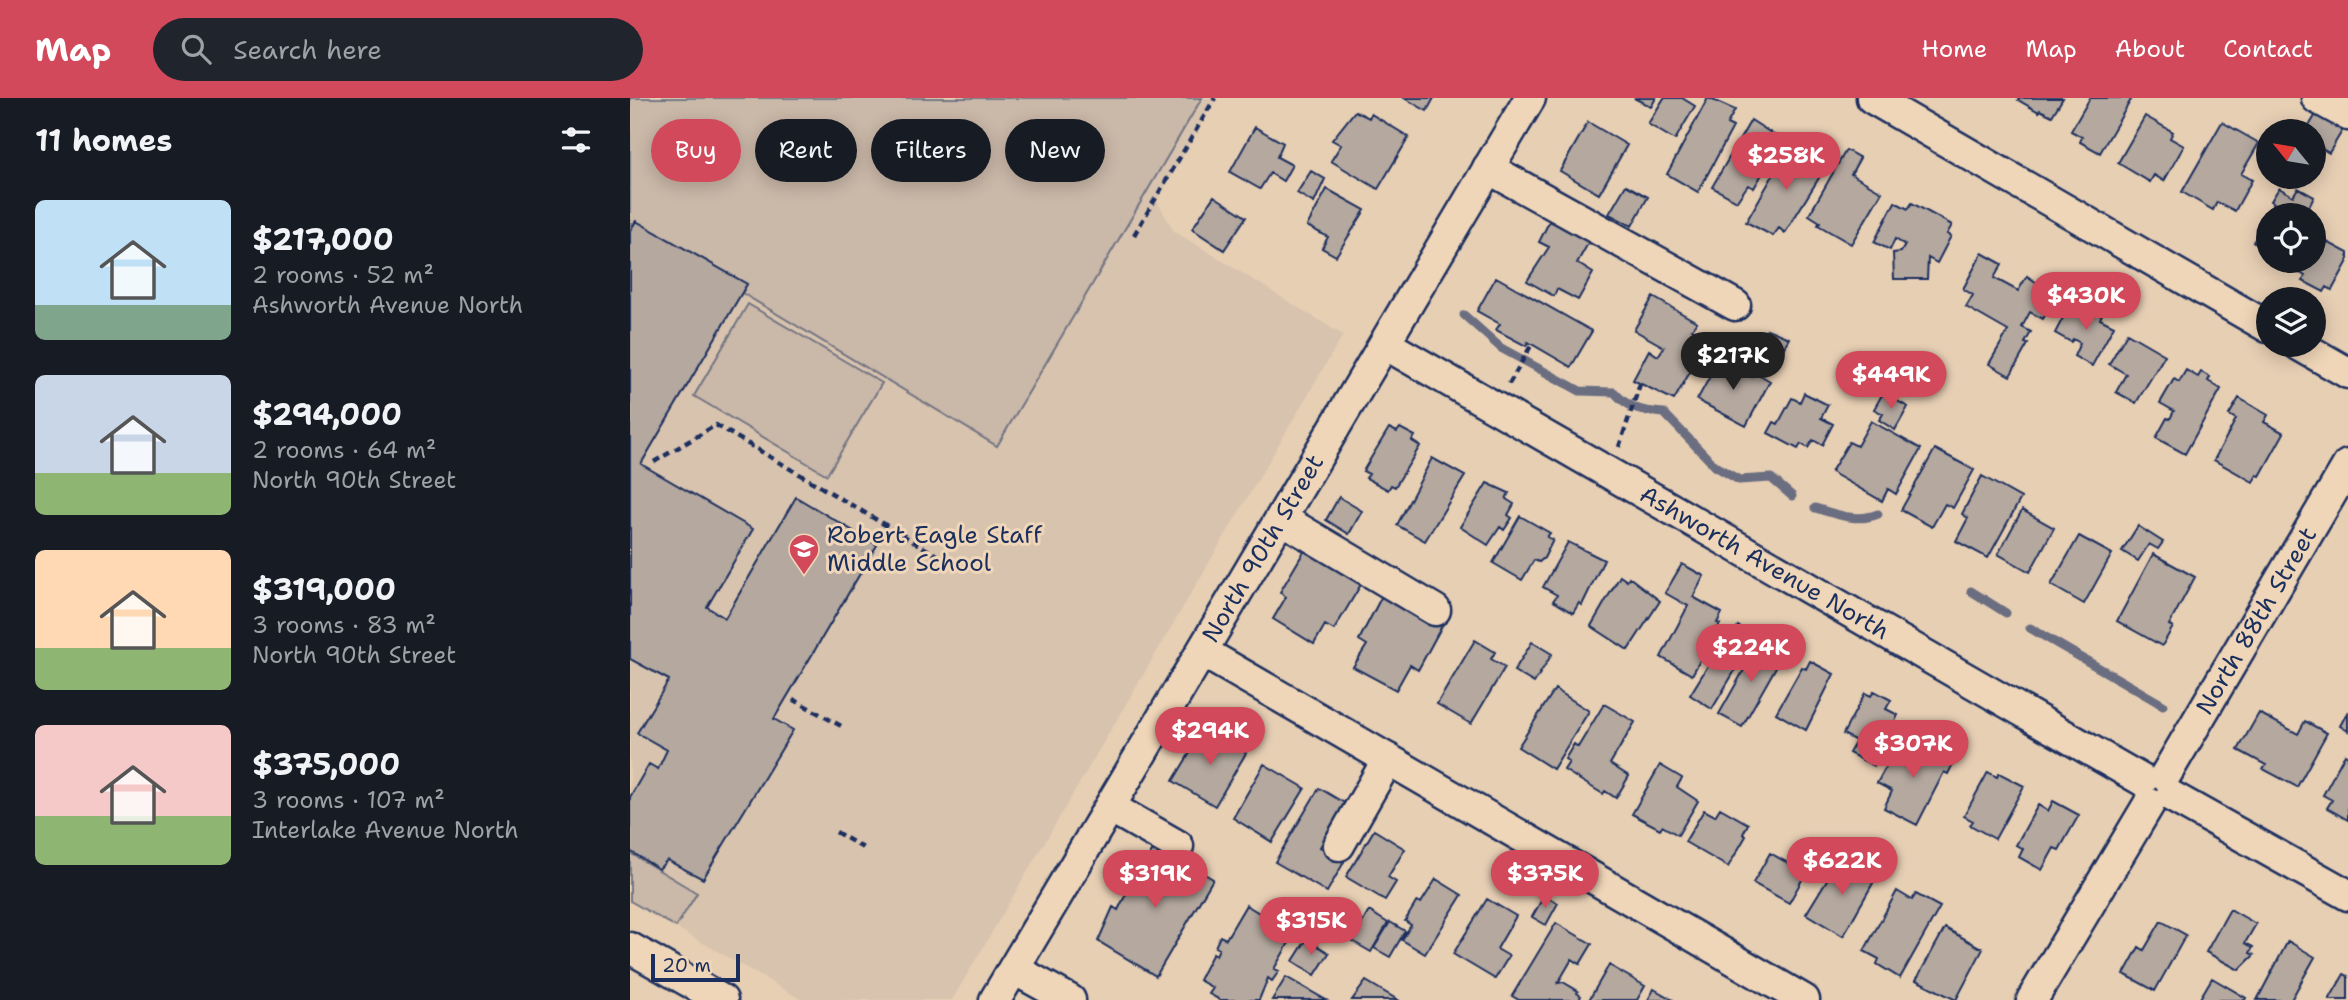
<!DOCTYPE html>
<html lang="en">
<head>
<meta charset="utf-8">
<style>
  body { margin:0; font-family:"Shantell Sans",sans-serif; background:#20242c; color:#f1f3f6; height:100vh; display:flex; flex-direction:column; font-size:26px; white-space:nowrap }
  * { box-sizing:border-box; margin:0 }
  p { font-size:23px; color:#9ea1a6 }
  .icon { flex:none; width:38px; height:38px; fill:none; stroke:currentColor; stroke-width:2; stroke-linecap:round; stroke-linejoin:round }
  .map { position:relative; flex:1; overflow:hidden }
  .sheet { display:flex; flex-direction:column; background:#171b24; width:630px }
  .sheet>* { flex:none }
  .banner { position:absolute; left:21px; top:21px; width:665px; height:63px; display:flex; gap:14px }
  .needle { width:46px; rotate:300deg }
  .fabs { position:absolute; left:1626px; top:21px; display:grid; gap:14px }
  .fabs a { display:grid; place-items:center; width:70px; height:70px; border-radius:50%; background:#171b24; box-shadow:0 4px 18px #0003; font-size:35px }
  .scale { position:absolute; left:21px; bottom:18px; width:89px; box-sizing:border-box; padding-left:7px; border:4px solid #1b2f5e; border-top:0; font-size:19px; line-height:24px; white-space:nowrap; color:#1b2f5e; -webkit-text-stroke:5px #f0d6b8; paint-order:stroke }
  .price { position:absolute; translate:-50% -60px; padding:0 16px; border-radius:24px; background:#d1495b; color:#fff; font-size:23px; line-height:46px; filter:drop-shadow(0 2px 4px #0008) }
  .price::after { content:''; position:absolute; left:50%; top:42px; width:21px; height:16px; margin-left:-10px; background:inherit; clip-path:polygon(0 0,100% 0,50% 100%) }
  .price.on { background:#222; color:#fff }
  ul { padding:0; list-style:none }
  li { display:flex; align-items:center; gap:21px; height:175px; padding:0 35px }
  li span { display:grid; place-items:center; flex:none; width:196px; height:140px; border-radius:10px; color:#555 }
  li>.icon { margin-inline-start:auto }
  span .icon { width:84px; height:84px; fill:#fffc; stroke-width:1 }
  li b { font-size:30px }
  h2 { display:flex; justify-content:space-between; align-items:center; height:84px; padding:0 35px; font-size:30px }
  .tag { padding:0 24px; border-radius:32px; background:#171b24; box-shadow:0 4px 18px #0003; font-size:24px; line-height:63px }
  .tag.on { background:#d1495b; color:#fff }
  header { display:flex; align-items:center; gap:42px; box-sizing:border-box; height:98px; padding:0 35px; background:#d1495b; color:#fff }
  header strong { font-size:33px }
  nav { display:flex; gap:38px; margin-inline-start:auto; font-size:24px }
  .search { width:490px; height:63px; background:#20242c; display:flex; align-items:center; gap:18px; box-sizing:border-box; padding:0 24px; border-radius:38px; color:#9ea1a6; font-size:26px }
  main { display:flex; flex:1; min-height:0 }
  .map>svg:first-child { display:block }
  .built { fill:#d8c3ae }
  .green { fill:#cab8a8; stroke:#727483; stroke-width:2 }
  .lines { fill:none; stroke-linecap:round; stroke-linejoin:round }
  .stream { stroke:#6b6e80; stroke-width:9 }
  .building { fill:#b4a89f; stroke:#1b2f5e; stroke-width:2 }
  .minor-casing { stroke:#1b2f5e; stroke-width:35 }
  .path { stroke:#1b2f5e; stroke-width:4.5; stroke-dasharray:7 5; stroke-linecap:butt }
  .minor { stroke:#f0d6b8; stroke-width:30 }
  .labels { text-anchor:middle; stroke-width:6; stroke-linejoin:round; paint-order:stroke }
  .poi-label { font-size:24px; fill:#1b2f5e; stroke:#f0d6b8; text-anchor:start }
  .street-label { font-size:24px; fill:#1b2f5e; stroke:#f0d6b8 }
</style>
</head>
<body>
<header>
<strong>Map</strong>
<div class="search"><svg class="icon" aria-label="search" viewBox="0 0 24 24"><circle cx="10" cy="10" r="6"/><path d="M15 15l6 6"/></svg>Search here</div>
<nav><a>Home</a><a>Map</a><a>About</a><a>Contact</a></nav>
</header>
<main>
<section class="sheet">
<h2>11 homes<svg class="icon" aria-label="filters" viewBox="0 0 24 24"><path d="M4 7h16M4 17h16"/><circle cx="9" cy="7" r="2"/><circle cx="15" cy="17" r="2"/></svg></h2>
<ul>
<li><span style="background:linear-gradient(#bfe0f5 75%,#7fa58c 0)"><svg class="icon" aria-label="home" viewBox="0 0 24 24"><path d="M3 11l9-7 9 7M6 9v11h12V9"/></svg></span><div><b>$217,000</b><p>2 rooms · 52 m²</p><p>Ashworth Avenue North</p></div></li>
<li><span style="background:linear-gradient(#c9d6e8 70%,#8fb573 0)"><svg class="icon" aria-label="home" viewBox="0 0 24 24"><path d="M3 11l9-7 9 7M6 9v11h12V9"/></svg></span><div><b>$294,000</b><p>2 rooms · 64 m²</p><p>North 90th Street</p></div></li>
<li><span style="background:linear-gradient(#ffd9b3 70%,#8fb573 0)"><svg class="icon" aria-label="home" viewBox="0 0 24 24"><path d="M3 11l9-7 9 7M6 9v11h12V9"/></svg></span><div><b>$319,000</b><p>3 rooms · 83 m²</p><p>North 90th Street</p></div></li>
<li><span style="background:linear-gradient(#f6c9c9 65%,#8fb573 0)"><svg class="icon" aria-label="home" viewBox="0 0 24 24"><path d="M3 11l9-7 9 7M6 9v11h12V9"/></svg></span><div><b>$375,000</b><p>3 rooms · 107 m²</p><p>Interlake Avenue North</p></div></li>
</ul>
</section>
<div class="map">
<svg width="1718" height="902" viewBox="0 0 1718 902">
  <rect width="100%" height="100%" fill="#e7cfb4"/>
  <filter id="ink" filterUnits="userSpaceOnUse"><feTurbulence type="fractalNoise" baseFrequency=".0143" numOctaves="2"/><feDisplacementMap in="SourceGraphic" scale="14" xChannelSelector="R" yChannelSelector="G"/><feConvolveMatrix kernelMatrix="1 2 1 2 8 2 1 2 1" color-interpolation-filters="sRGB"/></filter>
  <g filter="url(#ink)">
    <path class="built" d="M0,0H586L527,103L544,133L713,237L322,902H172L0,803Z"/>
    <path class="green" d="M0,0H572L367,348L112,195L117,186L6,123L0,129Z
      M118,206L252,285L197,377L64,298Z
      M0,755L67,795L46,829L0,803Z"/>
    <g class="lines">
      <path class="stream" d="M834,217L871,250L950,293L984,294C999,311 1012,313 1034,315L1085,368L1109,382L1141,380L1162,398
        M1185,410C1206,416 1227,425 1248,416
        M1341,493L1376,515
        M1400,530L1533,607"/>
    </g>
    <path class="building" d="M774,0H804L797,13Z
      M1004,0H1026L1021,9Z
      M1034,0H1052L1065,8L1045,42L1018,26Z
      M1078,0L1105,12L1097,26L1103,29L1068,94L1037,76Z
      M1390,0H1433L1422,18L1410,12L1409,14L1388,2Z
      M1460,0H1502L1470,55L1450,44L1452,39L1441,33Z
      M725,13L739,20L741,16L779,39L748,91L701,63L711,47L702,42Z
      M1688,13L1715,28L1699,55L1684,46V33H1676Z
      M1515,18L1543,34L1540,40L1554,48L1534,83L1524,77L1520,84L1488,65Z
      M1121,22L1152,42L1124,90L1118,87L1107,103L1082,89Z
      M958,24L997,47L969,96L930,73Z
      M1592,24L1629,45L1611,76L1622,82L1605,113L1587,104L1583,112L1552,94Z
      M625,29L653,45L647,59L662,67L653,83L640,75L630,91L600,74Z
      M1160,48L1188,63L1192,75L1155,135L1149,130L1143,138L1116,124Z
      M1216,52L1230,60L1221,76L1252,94L1221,146L1188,127L1190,124L1179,117Z
      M681,73L695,81L684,105L667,95Z
      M996,87L1018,99L1002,128L979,116Z
      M1649,90L1663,98L1668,90L1684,99L1677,113L1683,117H1638V158L1629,152L1631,148L1623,144L1630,133L1626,130L1644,105L1641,103Z
      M697,91L735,112L706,158L692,150L698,139L677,128Z
      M584,98L616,119L594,152L562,131Z
      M1265,104L1278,111L1282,105L1322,127L1317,136L1321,138L1307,165L1298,160L1297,181H1264L1263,155L1271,154L1275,147L1265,141L1260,152L1244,144Z
      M921,120L960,142L947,165L963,175L948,202L927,191L924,198L897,183L919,149L909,144Z
      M6,123L117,186L11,366L123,431L77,509L95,520L166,399L247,447L144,621L163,632L73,781L37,762L29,771L0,753V699L19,666L28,671L37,652L7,635L39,582L0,561V133Z
      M1684,137L1718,155V163L1702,192L1697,189L1694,194L1673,183L1675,178L1665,172L1670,163H1684Z
      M1352,155L1372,166L1364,180L1388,193L1397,178L1426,198L1413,221L1400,214L1392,229L1401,234L1395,245L1398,246L1380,278L1359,266L1378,233L1336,209L1343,197L1333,191Z
      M866,179L962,233L941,269L898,244L896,248L866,232L870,226L847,213Z
      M1023,199L1067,224L1062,231L1079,241L1044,302L1003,282L1019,252L1028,258L1034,249L1004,232Z
      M1458,206L1473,214L1470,221L1484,228L1462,268L1444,258L1450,245L1443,241L1441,244L1425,235L1435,216L1440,219L1447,208L1455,212Z
      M1137,231L1159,240L1151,255L1130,243Z
      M1497,235L1535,257L1506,305L1486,294L1496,276L1479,266Z
      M1089,262L1122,279L1125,274L1140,283L1116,328L1067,302Z
      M1556,272L1568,279L1571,274L1580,279L1578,283L1591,291L1555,356L1526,340L1537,320L1540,321L1544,313L1530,305L1544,281L1549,284Z
      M1174,295L1198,307L1191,320L1203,326L1192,347L1183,342L1178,350L1171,346L1168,351L1138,335L1144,324L1148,326L1162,300L1170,304Z
      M1253,295L1278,309L1265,332L1249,322L1253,316L1244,311Z
      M1609,300L1638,317L1634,324L1654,335L1630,378L1627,377L1623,384L1584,362L1606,321L1599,317Z
      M1241,323L1291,351L1266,396L1258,391L1252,403L1201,374L1219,344L1227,348Z
      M759,330L767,334L770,330L785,338L782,343L790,348L765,389L761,387L758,392L736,380L739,376L733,373Z
      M1305,351L1344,372L1323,410L1315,406L1302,429L1271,412Z
      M802,360L835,378L795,443L767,427Z
      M1352,378L1391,400L1358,460L1326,443L1338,420L1332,416Z
      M857,385L879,395L876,401L884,406L878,417L882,420L874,432L870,429L858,447L830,429Z
      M709,399L732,413L719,436L696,422Z
      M1392,412L1424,430L1400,474L1368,456Z
      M890,418L920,435L917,439L923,442L914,460L909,464L904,462L892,482L863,465Z
      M1508,428L1533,444L1528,451L1519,446L1508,463L1492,453Z
      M1449,438L1482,456L1454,506L1421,487Z
      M938,444L974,462L952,507L949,505L943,515L923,503L927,497L913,489Z
      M679,445L733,483L704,532L695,527L684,546L643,521L656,499L650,494Z
      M1523,456L1565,479L1539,527L1543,529L1532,548L1487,523Z
      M1052,466L1074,478L1063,499L1092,515L1087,525L1090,526L1062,577L1031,559L1058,508L1035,495Z
      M990,478L997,483L999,479L1030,503L998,552L961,528Z
      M756,490L814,524L788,572L780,567L766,592L723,569L737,547L729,542Z
      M1108,528L1125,539L1082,611L1060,597L1100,532L1104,535Z
      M845,542L865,554L861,561L875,569L841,626L807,606Z
      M902,544L922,556L904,585L884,573Z
      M1129,545L1151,553L1148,558L1151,560L1112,629L1089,616Z
      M1180,563L1204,576L1176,632L1146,615L1172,569L1176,571Z
      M925,591L959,613L923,671L888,649Z
      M1244,593L1261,602L1256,611L1268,617L1244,668L1219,655L1226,643L1213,636L1235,595L1241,598Z
      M974,606L1005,624L980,666L999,678L986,700L975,693L973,696L934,672L939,664L935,661L944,646L948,649Z
      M1718,613V633L1710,628Z
      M1629,615L1668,636L1675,623L1697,635L1667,689L1633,671L1636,667L1608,652Z
      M575,630L616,655L585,708L543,683Z
      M1270,643L1300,659L1305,649L1326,660L1318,676L1314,674L1287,727L1254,710L1262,693L1247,685Z
      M1715,656L1718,658V722L1697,710L1702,702L1693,697Z
      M634,666L675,690L642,744L603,720Z
      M1030,667L1052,680L1047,689L1068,703L1048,737L1032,728L1030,731L1002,716Z
      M1358,674L1367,679L1369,675L1394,688L1365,741L1340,727L1343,723L1334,718Z
      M689,690L723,710L711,732L703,727L690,749L712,760L714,764L697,794L645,764Z
      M1423,703L1449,717L1429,752L1424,750L1412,772L1389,759L1393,751L1386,747L1408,707L1418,713Z
      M1090,710L1118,726L1113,736L1116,738L1098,769L1055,744L1074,712L1085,718Z
      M744,732L775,751L758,779L766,784L755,802L716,779Z
      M526,747L583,781L526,878L468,843L483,809L488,812L512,764L515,766Z
      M1140,755L1176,775L1159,805L1123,785Z
      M1209,762L1227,772L1230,768L1247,778L1213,838L1176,816Z
      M806,781L832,797L795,856L772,842L781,827L775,823L787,803L791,805Z
      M1267,793L1282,802L1286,796L1310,809L1270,880L1247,866L1249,861L1234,853Z
      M914,798L928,805L916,827L902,819Z
      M857,801L886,818L867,851L879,858L865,881L823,856Z
      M616,807L664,836L644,871L649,873L642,883L638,880L629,902H590L579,896L583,890L569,882L583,855L586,857L589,851L585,849L590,838L596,841Z
      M1600,811L1626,826L1615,845L1623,849L1620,855L1624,857L1609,872L1576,854Z
      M739,813L758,825L741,854L722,843Z
      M1531,823L1556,837L1525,893L1494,876L1509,849L1514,852Z
      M760,824L775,833L760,859L744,850Z
      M926,825L962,846L950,866L942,861L928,885L933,884L948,893L947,895L951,898L949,902H889L882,898Z
      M1315,830L1353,851L1326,902L1286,882Z
      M677,841L699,855L685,877L663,863Z
      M1658,843L1685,859L1661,902H1627Z
      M979,867L1015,888L1007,902H959Z
      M1714,876L1718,878V902H1699Z
      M656,879L696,902H642Z
      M1582,880L1616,900L1615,902H1569Z
      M736,883L768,902H722Z
      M1024,891L1043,902H1018Z"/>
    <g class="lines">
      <g class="minor-casing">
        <g id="minor">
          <path d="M1242,0L1638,229"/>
          <path d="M1687,0L1718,17"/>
          <path d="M858,70L1105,207"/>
          <path id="s1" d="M755,246L1512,682"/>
          <path d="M1669,247L1718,275"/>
          <path d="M652,421L805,512"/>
          <path d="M573,554L1174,902"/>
          <path id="s2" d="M1535,678L1718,367"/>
          <path d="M1541,698L1718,797"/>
          <path d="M480,709L548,748"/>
          <path d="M709,747L758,661"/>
          <path d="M0,850L92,902"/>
          <path d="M384,871L440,902"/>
          <path id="s3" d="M365,902L900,0"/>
          <path d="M1402,902L1519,706"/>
        </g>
      </g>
      <path class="path" d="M504,137L585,0
        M879,286L902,246
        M989,349L1010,286
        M24,364L86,327L313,461
        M163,601L213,629
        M206,734L233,750"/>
      <use href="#minor" class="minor"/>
    </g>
  </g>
  <defs>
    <g id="school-pin" transform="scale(1.575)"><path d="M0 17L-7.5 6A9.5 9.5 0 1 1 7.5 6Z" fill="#d1495b" stroke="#f0d6b8"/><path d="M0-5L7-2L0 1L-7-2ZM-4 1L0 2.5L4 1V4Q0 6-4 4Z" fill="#fff"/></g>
  </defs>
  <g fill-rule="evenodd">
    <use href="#school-pin" x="174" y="451"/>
  </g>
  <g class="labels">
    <g class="poi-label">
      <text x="197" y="445">Robert Eagle Staff<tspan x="197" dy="28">Middle School</tspan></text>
    </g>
    <g class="street-label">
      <text dy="8" stroke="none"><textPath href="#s3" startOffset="525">North 90th Street</textPath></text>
      <text dy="8" stroke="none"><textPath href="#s1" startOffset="438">Ashworth Avenue North</textPath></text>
      <text dy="8" stroke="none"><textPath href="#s2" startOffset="180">North 88th Street</textPath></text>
    </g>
  </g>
</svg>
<div class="fabs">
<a><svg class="needle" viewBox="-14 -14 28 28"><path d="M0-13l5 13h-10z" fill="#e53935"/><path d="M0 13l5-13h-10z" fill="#9ea1a6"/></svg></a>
<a><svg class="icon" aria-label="locate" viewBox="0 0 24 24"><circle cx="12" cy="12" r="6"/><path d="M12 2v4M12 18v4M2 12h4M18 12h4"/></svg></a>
<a><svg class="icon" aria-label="layers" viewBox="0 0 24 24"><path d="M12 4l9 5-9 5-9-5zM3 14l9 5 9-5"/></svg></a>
</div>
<div class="scale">20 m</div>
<b class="price" style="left:1156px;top:94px">$258K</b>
<b class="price" style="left:1456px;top:234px">$430K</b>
<b class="price on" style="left:1103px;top:294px">$217K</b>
<b class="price" style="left:1261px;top:313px">$449K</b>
<b class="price" style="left:1121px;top:586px">$224K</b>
<b class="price" style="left:580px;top:669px">$294K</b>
<b class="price" style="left:1283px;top:682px">$307K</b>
<b class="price" style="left:1212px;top:799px">$622K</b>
<b class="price" style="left:525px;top:812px">$319K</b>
<b class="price" style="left:915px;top:812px">$375K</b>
<b class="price" style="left:681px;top:859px">$315K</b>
<div class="banner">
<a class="tag on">Buy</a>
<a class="tag">Rent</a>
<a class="tag">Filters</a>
<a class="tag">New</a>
</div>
</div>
</main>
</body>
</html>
